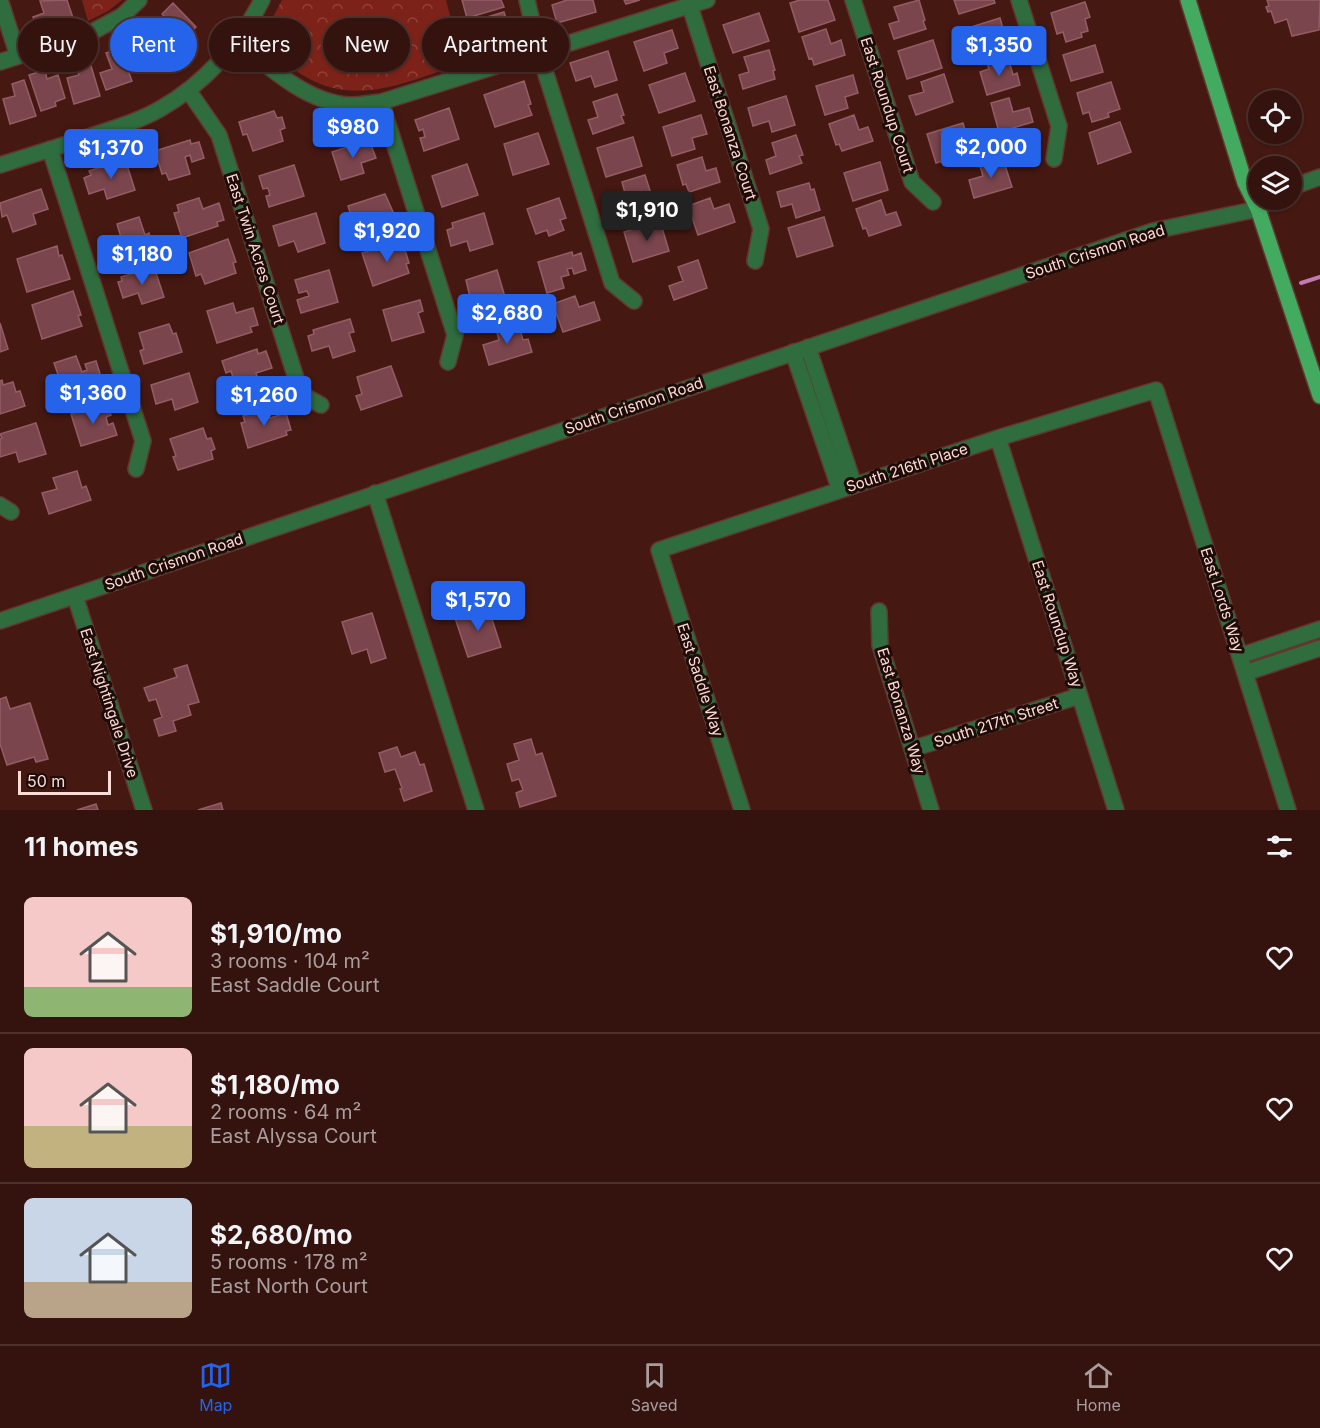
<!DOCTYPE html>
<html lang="en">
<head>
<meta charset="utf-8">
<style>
  body { margin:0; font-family:Inter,sans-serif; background:#3c1b17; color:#f1f3f6; height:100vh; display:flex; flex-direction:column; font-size:22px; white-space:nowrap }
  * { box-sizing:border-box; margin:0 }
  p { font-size:20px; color:#a99e9e }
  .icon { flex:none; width:33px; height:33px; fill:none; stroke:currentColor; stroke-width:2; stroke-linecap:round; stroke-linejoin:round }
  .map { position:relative; height:810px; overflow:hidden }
  .side { display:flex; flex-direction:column; background:#34120e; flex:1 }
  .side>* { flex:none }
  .hud { position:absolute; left:18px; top:18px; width:600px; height:54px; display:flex; gap:12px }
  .controls { position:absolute; left:1248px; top:90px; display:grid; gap:12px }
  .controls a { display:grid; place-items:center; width:54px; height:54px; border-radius:50%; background:#34120e; box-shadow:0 2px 4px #0004,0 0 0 2px #4e322e; font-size:30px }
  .scale { position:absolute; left:18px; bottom:15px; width:93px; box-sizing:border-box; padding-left:6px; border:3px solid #fbdbd5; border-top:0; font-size:16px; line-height:21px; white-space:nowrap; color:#fbdbd5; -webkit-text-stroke:4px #1f0b08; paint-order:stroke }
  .price { position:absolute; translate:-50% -51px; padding:0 14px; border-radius:6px; background:#2563eb; color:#fff; font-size:20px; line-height:39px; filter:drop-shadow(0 2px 3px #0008) }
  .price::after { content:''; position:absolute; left:50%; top:36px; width:18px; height:14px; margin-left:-9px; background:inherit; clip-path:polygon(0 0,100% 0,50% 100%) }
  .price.current { background:#222; color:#fff }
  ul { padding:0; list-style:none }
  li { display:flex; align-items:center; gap:18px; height:150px; padding:0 24px }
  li+li { border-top:2px solid #4e322e }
  li span { display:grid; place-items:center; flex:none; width:168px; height:120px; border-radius:9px; color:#555 }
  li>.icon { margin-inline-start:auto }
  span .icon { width:72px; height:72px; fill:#fffc; stroke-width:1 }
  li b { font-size:26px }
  h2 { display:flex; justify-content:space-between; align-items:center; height:72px; padding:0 24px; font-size:26px }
  .pill { padding:0 21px; border-radius:27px; background:#34120e; box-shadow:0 2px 4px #0004,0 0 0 2px #4e322e; font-size:21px; line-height:54px }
  .pill.current { background:#2563eb; color:#fff }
  .tabs { display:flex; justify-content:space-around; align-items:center; height:84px; border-top:2px solid #4e322e; background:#34120e; font-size:16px; color:#a99e9e }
  .tabs a { display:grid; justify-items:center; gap:3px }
  .tabs .current { color:#2563eb }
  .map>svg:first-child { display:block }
  .park { fill:url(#park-crowns) }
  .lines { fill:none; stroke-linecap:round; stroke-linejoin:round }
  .stream { stroke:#c27ab3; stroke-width:4 }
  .building { fill:#7a454d; stroke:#945d65; stroke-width:1.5 }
  .minor-casing { stroke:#633731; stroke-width:18 }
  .major-casing { stroke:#633731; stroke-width:18 }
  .minor { stroke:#2f6d3f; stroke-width:15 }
  .major { stroke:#42ab60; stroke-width:15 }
  .labels { text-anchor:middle; stroke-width:6; stroke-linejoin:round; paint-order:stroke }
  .street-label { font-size:15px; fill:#fbdbd5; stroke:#1f0b08 }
</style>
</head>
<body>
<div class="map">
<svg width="1320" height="810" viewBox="0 0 1320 810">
  <defs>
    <pattern id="park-crowns" width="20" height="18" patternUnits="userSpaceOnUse" patternTransform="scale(1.5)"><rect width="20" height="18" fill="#7d2218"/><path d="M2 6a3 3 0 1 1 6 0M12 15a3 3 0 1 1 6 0" fill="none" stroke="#904239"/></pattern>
  </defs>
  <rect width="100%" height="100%" fill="#461812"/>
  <path class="park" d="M82,0H122L108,11L88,21Z
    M282,0H446L462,63C411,81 357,107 306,77C290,68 275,55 260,44L259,31L272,19Z"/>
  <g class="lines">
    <path class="stream" d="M1301,283L1320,277"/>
  </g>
  <path class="building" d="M67,0L73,18L37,30L33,17L44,13L40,1Z
    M462,0H501L504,7L467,18Z
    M567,0H593L596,12L557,23L552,5Z
    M624,0H640L626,4Z
    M800,0H828L835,20L799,32L790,3Z
    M919,0L925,20L923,21L926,29L894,39L889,24L899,21L894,7Z
    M954,0H994L995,3L959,14Z
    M1267,0H1320L1319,30L1292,36L1287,19L1275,23L1271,11L1268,12L1266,7L1269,6Z
    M1085,2L1090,17L1085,19L1088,31L1081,33L1082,37L1066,42L1063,32L1057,34L1051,13Z
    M173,3L196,27L176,45L166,33L173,26L162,14Z
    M504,12L511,35L503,38L505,45L476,54L467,23Z
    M759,13L769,41L733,53L723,25Z
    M1000,18L1004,32L994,35L999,50L974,57L968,37L970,36L968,28Z
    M826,29L831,44L841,40L845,55L814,65L812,58L809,59L802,37Z
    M672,30L678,48L664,53L667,63L644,71L634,42Z
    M138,34L147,48L157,41L166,54L144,70L125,43Z
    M933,40L942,68L907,79L898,51Z
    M1095,45L1103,72L1071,81L1063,55Z
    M120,48L132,81L106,90L100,73L112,69L106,53Z
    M769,50L775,70L773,71L775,79L743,89L739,75L749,72L744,57Z
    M608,51L617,80L595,87L591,76L576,81L570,63Z
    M1008,57L1013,75L1017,73L1020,85L987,95L980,72L989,69L987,63Z
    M89,59L100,96L74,104L67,78L79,75L76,63Z
    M45,70L47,79L58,75L65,98L55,102L56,106L41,111L29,75Z
    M685,73L695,101L659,113L649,85Z
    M944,74L953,102L916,115L909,96L924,92L921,82Z
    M853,75L858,93L845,97L848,108L825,115L816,86Z
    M24,80L36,116L10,124L3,99L15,96L12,84Z
    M524,81L531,104L528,105L532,115L495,127L484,95Z
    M1111,82L1120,109L1108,113L1109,117L1092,122L1089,112L1083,114L1077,93Z
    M617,94L624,115L621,116L624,123L593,134L588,120L598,117L593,102Z
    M786,96L795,125L772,132L769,121L753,126L748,108Z
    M1009,98L1013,112L1029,108L1033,122L999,132L991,103Z
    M449,108L459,139L424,151L420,138L425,137L423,129L419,131L415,120Z
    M274,111L277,118L282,117L285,128L280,130L283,141L253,151L247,134L243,135L239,122Z
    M701,115L707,134L692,138L695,149L672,156L663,127Z
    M854,115L859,130L868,127L873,141L842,151L839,144L836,145L829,124Z
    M1120,122L1131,152L1098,164L1089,133Z
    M963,123L971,152L936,163L927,134Z
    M538,133L549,164L513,175L504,144Z
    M796,135L803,155L799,156L802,163L770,174L766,160L776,156L772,143Z
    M633,137L642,166L606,177L597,148Z
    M190,140L191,144L199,142L204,158L192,162L190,155L185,157L190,174L169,180L166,173L162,174L155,151Z
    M369,140L376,158L361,163L364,173L341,180L332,152Z
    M702,157L706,171L716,168L720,182L689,192L686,184L683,185L677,165Z
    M125,159L135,190L107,199L104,189L89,194L84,178L91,175L89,171Z
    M1003,159L1012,187L974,198L969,180L983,176L980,166Z
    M880,162L888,190L853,201L844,173Z
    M467,164L478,195L442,207L432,176Z
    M294,165L304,196L269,207L266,196L270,195L268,188L263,189L259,176Z
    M645,175L654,203L615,215L610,198L625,193L622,182Z
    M809,183L811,190L814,189L820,210L796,218L792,204L781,207L777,192Z
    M41,189L48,209L33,214L36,224L13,232L7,215L2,217L0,203Z
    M385,194L398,223L363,235L360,227L355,228L348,206Z
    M199,198L203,209L219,203L224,220L217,222L218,226L182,238L174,213L179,212L177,205Z
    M559,198L566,218L560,220L564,230L549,236L547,230L536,234L527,209Z
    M710,198L714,209L729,204L735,222L698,235L688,206Z
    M881,200L886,215L896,212L901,225L869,236L866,228L863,229L856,209Z
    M316,213L325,243L298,252L294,241L279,246L273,226Z
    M484,213L493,244L470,251L467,241L451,246L447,230L453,228L452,223Z
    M139,217L145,235L149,233L153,246L113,260L105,239L115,236L117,242L122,241L117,224Z
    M824,217L833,246L797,257L788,228Z
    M660,221L669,251L633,262L624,232Z
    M228,239L236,262L233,263L236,273L205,284L201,274L196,276L189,253Z
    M402,240L409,263L406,264L409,273L373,286L362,253Z
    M57,246L59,256L62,255L70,279L27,292L17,259Z
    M572,252L573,256L581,253L586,270L574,274L572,268L567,269L569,275L561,277L564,288L547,293L538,262Z
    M698,260L707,288L674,300L669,286L683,281L678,267Z
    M154,267L164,297L142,304L138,293L123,298L118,282L122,281L121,277Z
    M329,270L338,302L301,313L297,300L309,296L307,291L299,293L295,280Z
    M497,270L505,297L472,306L466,280Z
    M73,291L81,315L78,316L82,326L42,339L32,305Z
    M575,296L579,307L594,302L600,320L563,332L553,304Z
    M420,300L423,311L418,313L424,332L392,341L383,310Z
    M233,303L236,313L253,308L258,325L250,327L252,332L217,343L207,311Z
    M350,319L354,332L349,333L355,351L333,358L329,346L312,351L308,336L314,334L313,330Z
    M0,323L8,349L0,352Z
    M518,323L523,340L528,339L532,352L489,365L483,345L499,340L496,329Z
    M169,324L173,334L176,333L182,352L144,364L140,351L144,349L139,333Z
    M257,349L258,354L266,351L272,368L256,373L259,383L237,390L231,371L226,373L222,361Z
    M76,356L82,372L87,370L85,364L96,361L101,377L94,379L96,383L60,395L55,382L60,380L54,363Z
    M391,366L402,396L361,410L356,396L362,394L357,377Z
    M189,373L198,402L175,410L172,399L156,404L151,385Z
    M2,380L3,385L13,382L16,392L20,391L25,406L0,414V381Z
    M107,403L111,415L106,417L108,425L113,423L117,435L81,446L71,414Z
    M267,408L270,418L286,413L291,430L286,431L287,435L248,448L241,423L245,422L243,416Z
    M36,423L46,454L19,462L16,452L0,457V439L2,438L0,434Z
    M203,428L207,439L211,438L215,449L211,451L213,459L178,470L173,457L176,456L170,439Z
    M77,471L82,488L86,486L91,500L49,514L42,493L57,489L53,478Z
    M488,607L501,647L468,657L455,618Z
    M372,613L386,658L371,663L367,649L352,654L342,622Z
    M187,665L199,702L188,705L191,715L173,721L176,731L159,736L154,720L162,717L156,699L149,701L144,688L177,677L174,669Z
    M6,697L10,709L30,703L48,759L36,762L34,757L7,765L0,744V699Z
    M531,739L536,755L542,753L556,796L520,807L516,793L523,790L519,779L512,781L507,764L519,760L514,744Z
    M397,747L401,757L415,752L420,765L424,764L432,791L404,801L400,789L402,788L395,769L385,772L379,753Z
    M221,803L223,810H198Z
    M96,804L98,810H77Z"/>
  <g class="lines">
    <g class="minor-casing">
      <path id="minor" d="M0,0L18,56
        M527,0L539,52L612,283L634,301
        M688,0L761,229L755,261
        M853,0L912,182L933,202
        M1019,0L1059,126L1054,159
        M237,41C269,67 306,102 349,105C359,105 371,103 381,102L707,0
        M0,62L90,33L122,16L139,0
        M188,90L219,135L301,394L321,405
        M381,102L455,335L448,362
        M50,149L143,441L136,469
        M0,165C29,156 58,147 88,137C112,129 137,122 160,109C204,84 239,45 262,0
        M1292,187L1320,177
        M808,347L854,485
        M793,352L840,490
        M998,438L1116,810
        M375,493L476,810
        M0,505L11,512
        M75,596L144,810
        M879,611L880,645L931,810
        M0,621L1153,231L1258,209L1271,200
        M1240,656L1320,629
        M1245,673L1320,648
        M912,749L1079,696
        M742,810L659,550L998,438L1156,390L1288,810"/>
    </g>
    <g class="major-casing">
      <path id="major" d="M1188,0L1245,183L1258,209L1320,396"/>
    </g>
    <use href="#minor" class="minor"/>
    <use href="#major" class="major"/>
  </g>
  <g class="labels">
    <g class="street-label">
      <text transform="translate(887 105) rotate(72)" y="5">East Roundup Court</text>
      <text transform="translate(730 133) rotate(72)" y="5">East Bonanza Court</text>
      <text transform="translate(255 249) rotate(72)" y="5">East Twin Acres Court</text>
      <text transform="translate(1095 252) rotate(-18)" y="5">South Crismon Road</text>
      <text transform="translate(634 406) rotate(-19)" y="5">South Crismon Road</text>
      <text transform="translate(907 468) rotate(-18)" y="5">South 216th Place</text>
      <text transform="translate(174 562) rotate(-19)" y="5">South Crismon Road</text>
      <text transform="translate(1222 600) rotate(72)" y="5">East Lords Way</text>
      <text transform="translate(1057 624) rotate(72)" y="5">East Roundup Way</text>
      <text transform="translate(700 680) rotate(72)" y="5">East Saddle Way</text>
      <text transform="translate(109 703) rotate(72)" y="5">East Nightingale Drive</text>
      <text transform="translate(901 711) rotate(73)" y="5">East Bonanza Way</text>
      <text transform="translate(996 723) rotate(-18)" y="5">South 217th Street</text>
    </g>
  </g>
</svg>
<div class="controls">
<a><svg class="icon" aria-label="locate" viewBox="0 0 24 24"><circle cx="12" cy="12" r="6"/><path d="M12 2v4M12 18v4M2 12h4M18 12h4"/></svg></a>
<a><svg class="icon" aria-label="layers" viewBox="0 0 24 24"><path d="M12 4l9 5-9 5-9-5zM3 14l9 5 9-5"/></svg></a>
</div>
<div class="scale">50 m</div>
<b class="price" style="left:999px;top:77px">$1,350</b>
<b class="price" style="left:353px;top:159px">$980</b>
<b class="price" style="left:991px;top:179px">$2,000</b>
<b class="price" style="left:111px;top:180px">$1,370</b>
<b class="price current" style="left:647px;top:242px">$1,910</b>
<b class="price" style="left:387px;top:263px">$1,920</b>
<b class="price" style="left:142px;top:286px">$1,180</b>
<b class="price" style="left:507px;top:345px">$2,680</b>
<b class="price" style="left:93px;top:425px">$1,360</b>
<b class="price" style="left:264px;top:427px">$1,260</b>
<b class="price" style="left:478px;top:632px">$1,570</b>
<div class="hud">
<a class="pill">Buy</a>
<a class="pill current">Rent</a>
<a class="pill">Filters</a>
<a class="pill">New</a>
<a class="pill">Apartment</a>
</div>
</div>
<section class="side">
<h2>11 homes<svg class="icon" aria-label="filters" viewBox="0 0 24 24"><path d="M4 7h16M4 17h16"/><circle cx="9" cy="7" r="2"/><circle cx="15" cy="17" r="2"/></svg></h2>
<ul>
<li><span style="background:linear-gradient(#f6c9c9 75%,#8fb573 0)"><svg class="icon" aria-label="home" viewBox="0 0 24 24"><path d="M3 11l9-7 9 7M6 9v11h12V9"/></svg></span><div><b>$1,910/mo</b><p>3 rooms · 104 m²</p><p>East Saddle Court</p></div><svg class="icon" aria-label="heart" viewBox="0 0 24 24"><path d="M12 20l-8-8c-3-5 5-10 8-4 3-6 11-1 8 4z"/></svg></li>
<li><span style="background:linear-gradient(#f6c9c9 65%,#c2b280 0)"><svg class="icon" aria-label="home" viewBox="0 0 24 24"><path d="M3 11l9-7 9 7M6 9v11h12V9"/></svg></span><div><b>$1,180/mo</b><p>2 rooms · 64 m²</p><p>East Alyssa Court</p></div><svg class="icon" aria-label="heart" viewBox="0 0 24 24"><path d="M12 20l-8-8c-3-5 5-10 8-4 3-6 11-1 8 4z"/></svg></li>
<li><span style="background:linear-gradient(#c9d6e8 70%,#b9a48a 0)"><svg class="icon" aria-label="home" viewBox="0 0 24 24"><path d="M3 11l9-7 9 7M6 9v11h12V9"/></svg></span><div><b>$2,680/mo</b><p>5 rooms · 178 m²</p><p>East North Court</p></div><svg class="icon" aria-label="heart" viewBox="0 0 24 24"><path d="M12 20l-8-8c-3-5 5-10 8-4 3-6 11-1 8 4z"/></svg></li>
</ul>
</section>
<nav class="tabs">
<a class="current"><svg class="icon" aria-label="map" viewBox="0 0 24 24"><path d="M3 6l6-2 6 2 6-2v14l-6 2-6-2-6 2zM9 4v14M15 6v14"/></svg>Map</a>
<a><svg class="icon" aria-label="saved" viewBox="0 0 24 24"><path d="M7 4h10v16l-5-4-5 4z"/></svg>Saved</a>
<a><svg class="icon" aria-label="home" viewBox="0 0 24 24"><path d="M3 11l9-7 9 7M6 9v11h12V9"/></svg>Home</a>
</nav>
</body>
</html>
